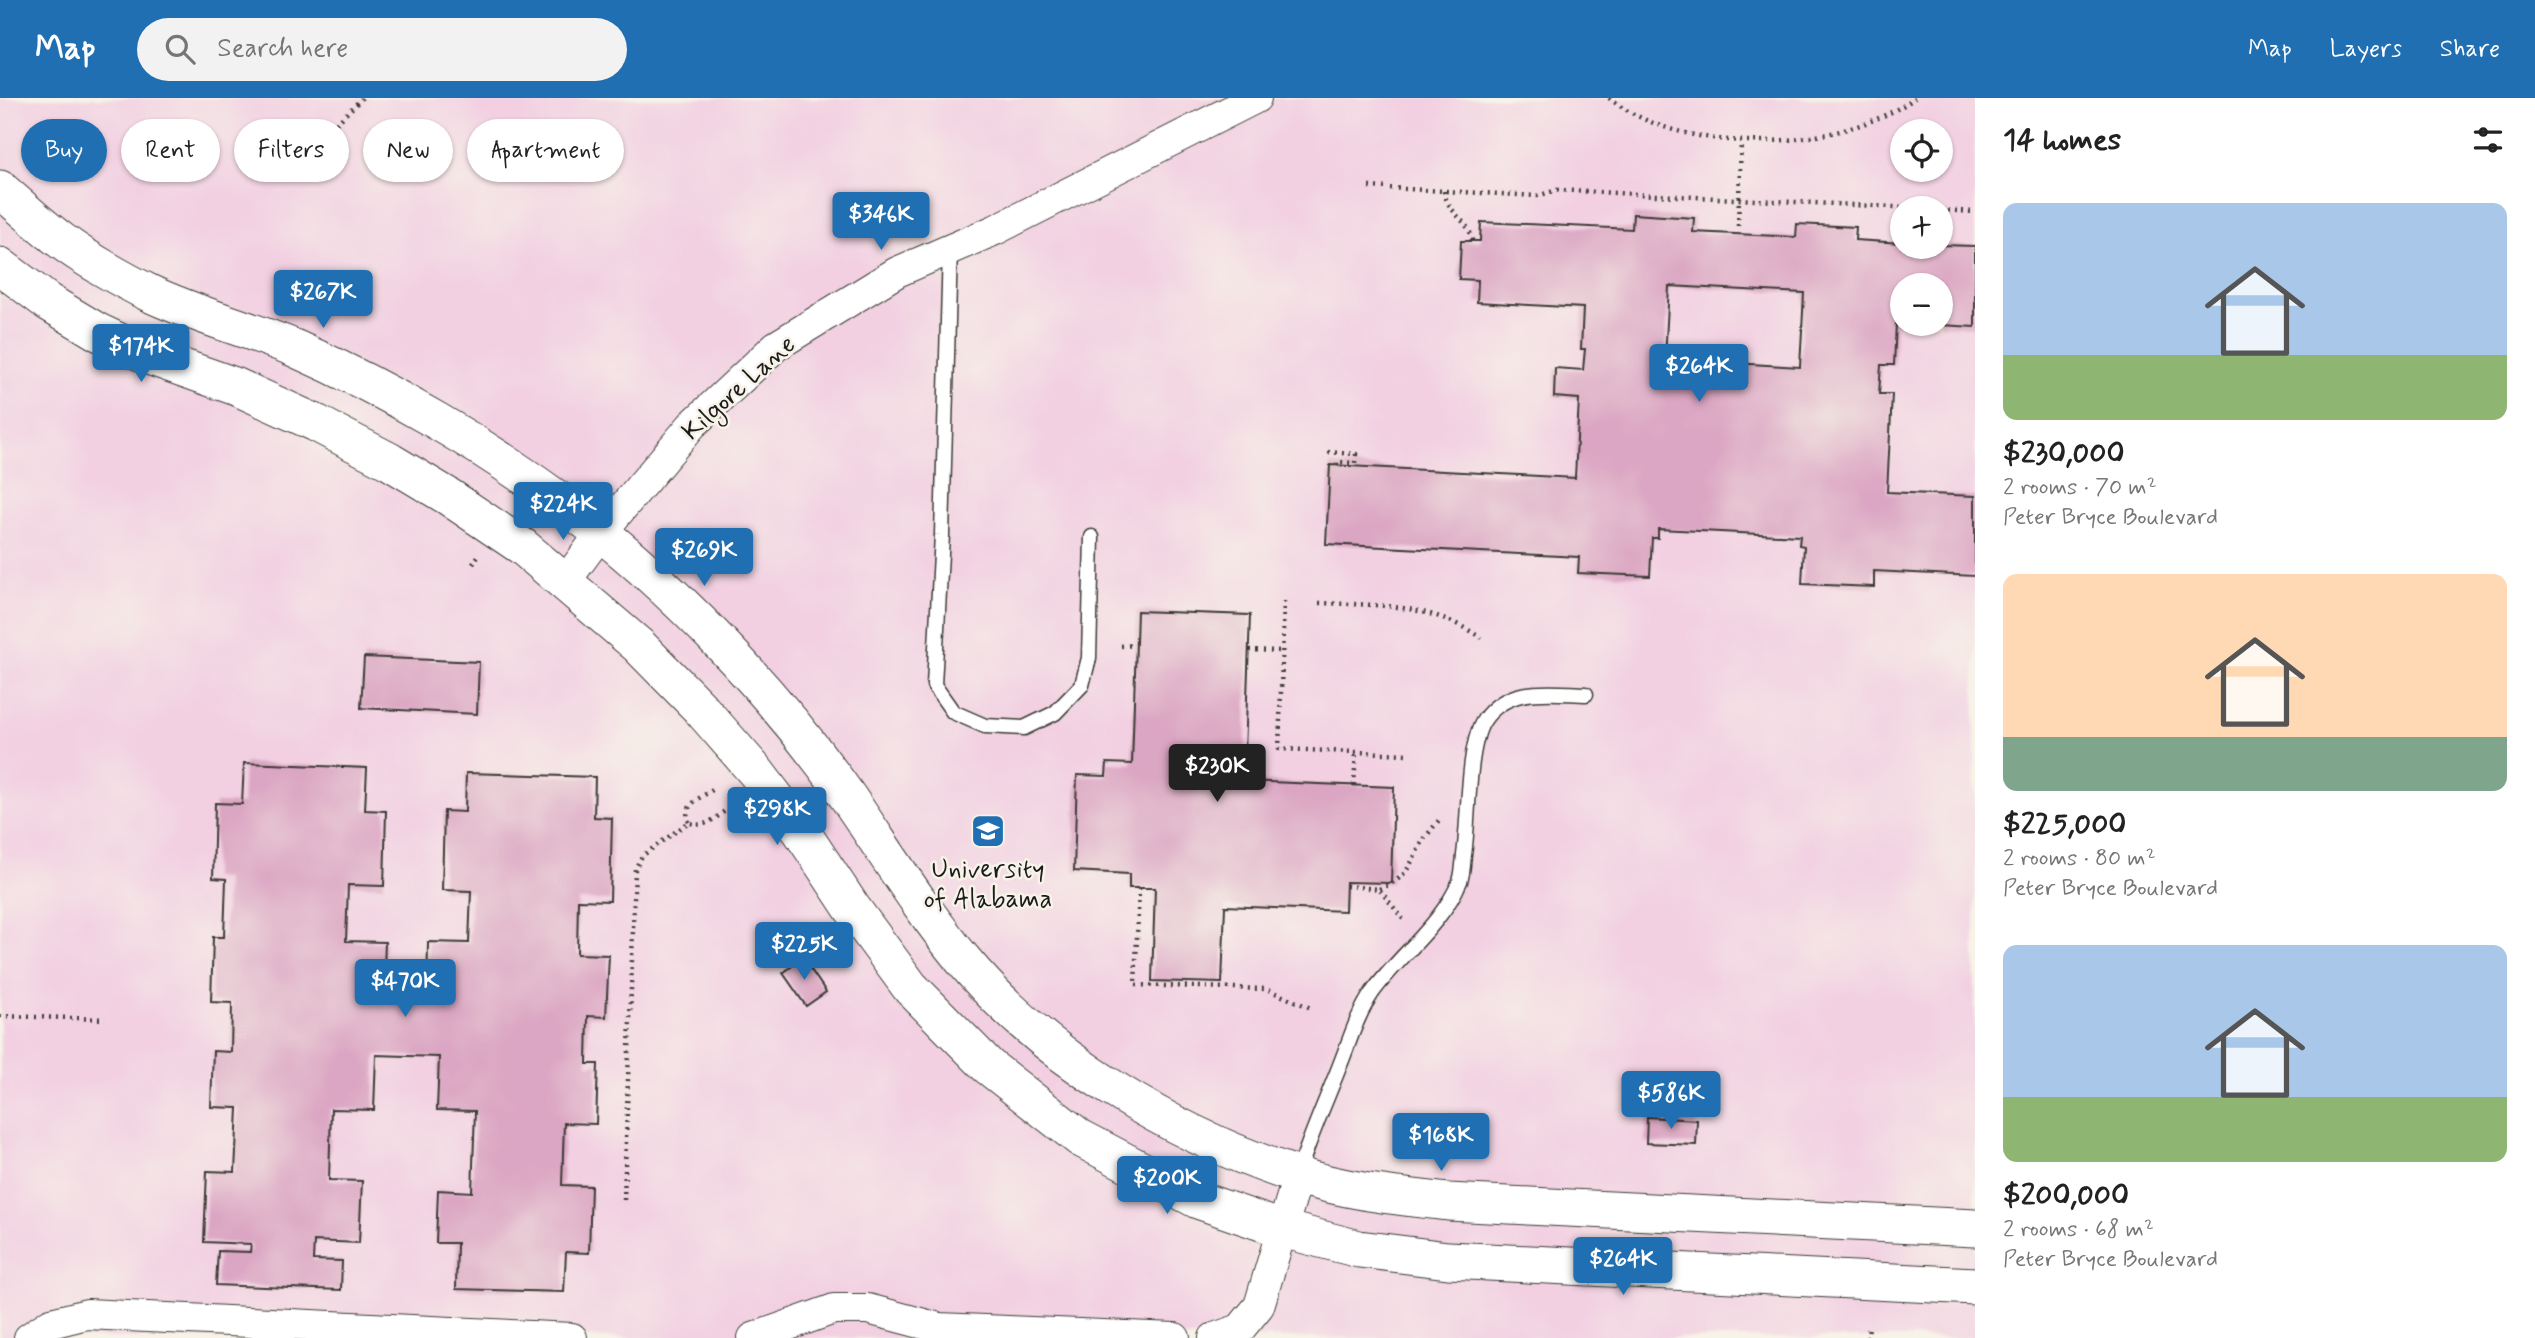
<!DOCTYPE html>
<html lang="en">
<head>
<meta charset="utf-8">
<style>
  body { margin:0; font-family:Mynerve,sans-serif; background:#f2f2f2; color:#222; height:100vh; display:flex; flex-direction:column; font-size:26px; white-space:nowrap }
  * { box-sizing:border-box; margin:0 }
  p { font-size:23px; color:#767676 }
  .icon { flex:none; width:38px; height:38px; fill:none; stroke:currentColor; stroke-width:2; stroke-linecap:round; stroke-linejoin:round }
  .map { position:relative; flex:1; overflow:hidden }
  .panel { display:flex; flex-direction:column; background:#fff; width:560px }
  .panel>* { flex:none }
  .banner { position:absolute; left:21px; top:21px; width:665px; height:63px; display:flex; gap:14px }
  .tools { position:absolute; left:1890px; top:21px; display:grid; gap:14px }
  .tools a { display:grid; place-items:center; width:63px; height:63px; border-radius:50%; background:#fff; box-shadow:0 2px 5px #0004; font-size:35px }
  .price { position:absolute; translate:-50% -60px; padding:0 16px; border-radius:7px; background:#1f6fb2; color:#fff; font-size:23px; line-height:46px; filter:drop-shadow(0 2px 4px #0008) }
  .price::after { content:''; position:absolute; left:50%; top:42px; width:21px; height:16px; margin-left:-10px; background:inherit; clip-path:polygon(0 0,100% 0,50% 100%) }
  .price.current { background:#222; color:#fff }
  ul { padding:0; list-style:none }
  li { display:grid; align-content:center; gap:14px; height:371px; padding:0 28px }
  li span { display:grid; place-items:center; height:217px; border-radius:14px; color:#555 }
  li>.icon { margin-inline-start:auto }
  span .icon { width:126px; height:126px; fill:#fffc; stroke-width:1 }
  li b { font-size:30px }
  h2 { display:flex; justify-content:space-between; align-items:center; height:84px; padding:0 28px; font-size:30px }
  .chip { padding:0 24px; border-radius:32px; background:#fff; box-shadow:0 2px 5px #0004; font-size:24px; line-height:63px }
  .chip.current { background:#1f6fb2; color:#fff }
  header { display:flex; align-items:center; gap:42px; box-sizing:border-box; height:98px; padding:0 35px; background:#1f6fb2; color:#fff }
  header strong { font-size:33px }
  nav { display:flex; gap:38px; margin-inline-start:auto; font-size:24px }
  .search { width:490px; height:63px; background:#f2f2f2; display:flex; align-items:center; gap:18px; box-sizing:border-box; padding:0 24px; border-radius:38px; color:#767676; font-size:26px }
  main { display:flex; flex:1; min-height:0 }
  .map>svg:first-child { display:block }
  .built { fill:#f2d0e2; fill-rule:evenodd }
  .building { fill:#dba6c3; fill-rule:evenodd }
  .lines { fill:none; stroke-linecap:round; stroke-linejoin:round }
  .service-casing { stroke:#3b3a35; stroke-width:17 }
  .minor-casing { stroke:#3b3a35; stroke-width:32 }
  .tertiary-casing { stroke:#3b3a35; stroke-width:39 }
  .path { stroke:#3b3a35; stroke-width:4.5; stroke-dasharray:2 5; stroke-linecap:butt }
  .service { stroke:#fff; stroke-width:14 }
  .minor { stroke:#fff; stroke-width:30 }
  .tertiary { stroke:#fff; stroke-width:37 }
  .labels { text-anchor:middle; stroke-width:5; stroke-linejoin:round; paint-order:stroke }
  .street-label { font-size:26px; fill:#1c1c1c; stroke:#f7f3e8 }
  .poi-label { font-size:26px; fill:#1c1c1c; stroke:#f7f3e8 }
</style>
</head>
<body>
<header>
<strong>Map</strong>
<div class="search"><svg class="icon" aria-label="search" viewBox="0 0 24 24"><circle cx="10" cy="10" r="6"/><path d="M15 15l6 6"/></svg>Search here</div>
<nav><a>Map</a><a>Layers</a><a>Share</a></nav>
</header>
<main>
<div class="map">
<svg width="1975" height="1240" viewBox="0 0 1975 1240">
  <rect width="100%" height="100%" fill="#f7f3e8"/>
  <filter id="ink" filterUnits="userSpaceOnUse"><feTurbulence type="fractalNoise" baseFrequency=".0143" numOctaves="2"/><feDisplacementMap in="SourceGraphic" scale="14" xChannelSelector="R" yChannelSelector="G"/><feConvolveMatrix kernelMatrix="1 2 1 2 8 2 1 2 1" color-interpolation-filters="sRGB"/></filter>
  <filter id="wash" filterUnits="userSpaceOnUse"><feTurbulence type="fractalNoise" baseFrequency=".00686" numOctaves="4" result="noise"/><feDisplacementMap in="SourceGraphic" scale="28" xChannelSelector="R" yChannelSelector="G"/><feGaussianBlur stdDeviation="1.57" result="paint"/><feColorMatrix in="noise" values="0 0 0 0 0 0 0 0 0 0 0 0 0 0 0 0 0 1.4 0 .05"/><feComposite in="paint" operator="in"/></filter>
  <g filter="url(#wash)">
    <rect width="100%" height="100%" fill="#ede2c2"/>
    <path class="built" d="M0,0H1975V1240H0ZM1902,33H1941V72H1902ZM1902,110H1941V149H1902ZM1902,187H1941V226H1902Z"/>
    <g id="blocks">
      <path class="building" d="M1633,116L1694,120L1693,134L1796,139L1797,126L1856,129L1855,142L1902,145V149H1941V147L1975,148V229L1941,227V187H1902V225H1896L1894,267H1881L1879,296H1892L1887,394L1975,398V478L1874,473V489L1802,486L1804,448L1799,447L1800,438L1721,434L1658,431V440H1652L1650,478L1578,475L1579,459L1326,446L1330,367L1575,380L1579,301L1554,299L1555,270L1583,272L1585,251H1581L1583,210L1477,204L1478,182L1459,181L1461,143H1480L1481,124L1632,131ZM1669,188L1804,195L1800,269L1665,261Z
        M1137,513L1250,517L1244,683L1394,689L1391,785L1346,784L1345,813L1225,808L1222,885L1152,883L1155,790H1129V776L1074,773L1077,677L1106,678L1107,665L1132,666Z
        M364,559L479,564L477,616L361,610Z
        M244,665L367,670L365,712L386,713L384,788L348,787L346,843L385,844L383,900L427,901L428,844L469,845L471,793L442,792L444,713L465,714L466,675L595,679L594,719L612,720L610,803L578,802L577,856L609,857L606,919L588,918L587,966H598L596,1026L564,1025L562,1087L591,1088L589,1155L566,1154L564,1194L456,1191L457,1145H436L438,1092L472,1094L475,1013L437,1012L439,959L376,957L374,1012L331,1011L329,1082L362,1083L359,1145L314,1143L313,1162L342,1163L341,1192L216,1187L218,1153L250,1154L251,1146L204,1144L207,1073L235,1074L238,1010L211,1009L213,953L231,954L232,905L211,904L213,839H224L226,781L213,780L215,705L242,706Z
        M803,860L826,894L806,908L783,875Z
        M1647,1019L1697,1022L1696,1047L1646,1045Z"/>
    </g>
  </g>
  <g filter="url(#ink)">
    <use href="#blocks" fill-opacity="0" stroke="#3b3a35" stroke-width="2"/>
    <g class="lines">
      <g class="service-casing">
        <path id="service" d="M950,151L942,437L934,587L953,614L985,628L1024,630L1055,615L1082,587L1089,560L1092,439
          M1298,1076C1310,1038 1326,1003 1340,967C1350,942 1357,917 1372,895C1400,856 1441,828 1460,783C1463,775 1463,765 1464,757C1469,723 1467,647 1484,622C1508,587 1550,595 1586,596"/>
      </g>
      <g class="minor-casing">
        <path id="minor" d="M565,484L601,435L692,327L776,248L897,174L995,132L1256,0
          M29,1240L51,1225L87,1216L572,1240
          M753,1240L834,1211H868L939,1230L1175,1240
          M1214,1240L1240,1231L1259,1208L1298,1078"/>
      </g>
      <g class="tertiary-casing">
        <path id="tertiary" d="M0,91C21,109 41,128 63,144C84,160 125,183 149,195C195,217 247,230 294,250C389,292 486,348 569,410C672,487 773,593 847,698C885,753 920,810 963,862C1045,961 1174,1037 1296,1077C1345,1093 1397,1098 1448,1104L1975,1130
          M0,168L48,204L98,234L149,258L237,289L316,325L389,363L449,399L523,449L639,548L700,610L756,674L801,733L852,810L910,889L988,968L1080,1040L1198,1102L1282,1131L1359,1151L1448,1162L1975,1188"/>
      </g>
      <path class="path" d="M1609,0C1684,60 1837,55 1915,0
        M313,84L333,29L362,0
        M1369,89L1537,98L1557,92L1914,110
        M1444,93C1447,116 1471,123 1472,143
        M1941,112L1975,114
        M1738,128L1741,44
        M1328,354L1356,356L1355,365L1337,364V368
        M473,466L478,458
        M1284,503L1279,651L1408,656
        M1319,505C1378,507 1430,505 1481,540
        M1121,548L1136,547
        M1249,552L1282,553
        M1354,687L1356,654
        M689,724C681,707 702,699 714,691
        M1346,788L1379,791L1403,821
        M1139,790L1135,887L1266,891L1311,910
        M1379,791C1410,779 1407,769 1423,743C1428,736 1434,728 1440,721
        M0,918L105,921
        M624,1102L635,771L642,758L689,724C705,732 716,719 729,710
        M1868,1240L1869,1226"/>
      <use href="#service" class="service"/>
      <use href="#minor" class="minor"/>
      <use href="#tertiary" class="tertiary"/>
    </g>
  </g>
  <defs>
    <g id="university-square" transform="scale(1.75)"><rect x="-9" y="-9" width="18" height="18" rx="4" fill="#1f6fb2" stroke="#f7f3e8"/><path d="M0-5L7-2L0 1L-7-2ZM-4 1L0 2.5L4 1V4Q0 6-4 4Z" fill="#fff"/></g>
  </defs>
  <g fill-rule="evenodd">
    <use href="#university-square" x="988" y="733"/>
  </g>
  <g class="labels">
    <g class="street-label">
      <text transform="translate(738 289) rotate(-42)" y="9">Kilgore Lane</text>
    </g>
    <g class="poi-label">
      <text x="988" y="779">University<tspan x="988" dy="30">of Alabama</tspan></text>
    </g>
  </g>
</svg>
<div class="tools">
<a><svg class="icon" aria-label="locate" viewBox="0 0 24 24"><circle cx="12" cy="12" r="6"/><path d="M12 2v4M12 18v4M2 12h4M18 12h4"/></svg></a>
<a>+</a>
<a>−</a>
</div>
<b class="price" style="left:881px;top:154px">$346K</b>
<b class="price" style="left:323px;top:232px">$267K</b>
<b class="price" style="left:141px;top:286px">$174K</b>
<b class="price" style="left:1699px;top:306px">$264K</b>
<b class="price" style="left:563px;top:444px">$224K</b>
<b class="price" style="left:704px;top:490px">$269K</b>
<b class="price current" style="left:1217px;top:706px">$230K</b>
<b class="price" style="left:777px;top:749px">$298K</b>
<b class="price" style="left:804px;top:884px">$225K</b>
<b class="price" style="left:405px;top:921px">$470K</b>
<b class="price" style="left:1671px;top:1033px">$586K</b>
<b class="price" style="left:1441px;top:1075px">$168K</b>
<b class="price" style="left:1167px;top:1118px">$200K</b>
<b class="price" style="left:1623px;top:1199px">$264K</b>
<div class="banner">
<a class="chip current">Buy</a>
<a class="chip">Rent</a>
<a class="chip">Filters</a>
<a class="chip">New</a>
<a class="chip">Apartment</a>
</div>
</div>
<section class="panel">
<h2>14 homes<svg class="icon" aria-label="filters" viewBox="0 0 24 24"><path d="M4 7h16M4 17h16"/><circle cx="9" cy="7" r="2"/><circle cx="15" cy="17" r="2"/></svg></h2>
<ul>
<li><span style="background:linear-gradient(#a9c7e8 70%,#8fb573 0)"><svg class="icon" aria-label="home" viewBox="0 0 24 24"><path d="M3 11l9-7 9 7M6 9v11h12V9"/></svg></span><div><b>$230,000</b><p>2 rooms · 70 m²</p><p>Peter Bryce Boulevard</p></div></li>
<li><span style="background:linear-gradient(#ffd9b3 75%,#7fa58c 0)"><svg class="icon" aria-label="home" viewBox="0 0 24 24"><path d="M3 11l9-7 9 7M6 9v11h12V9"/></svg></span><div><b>$225,000</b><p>2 rooms · 80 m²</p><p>Peter Bryce Boulevard</p></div></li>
<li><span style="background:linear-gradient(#a9c7e8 70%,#8fb573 0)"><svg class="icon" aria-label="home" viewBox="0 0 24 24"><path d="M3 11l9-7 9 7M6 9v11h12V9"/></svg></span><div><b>$200,000</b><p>2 rooms · 68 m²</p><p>Peter Bryce Boulevard</p></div></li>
</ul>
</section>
</main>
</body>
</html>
